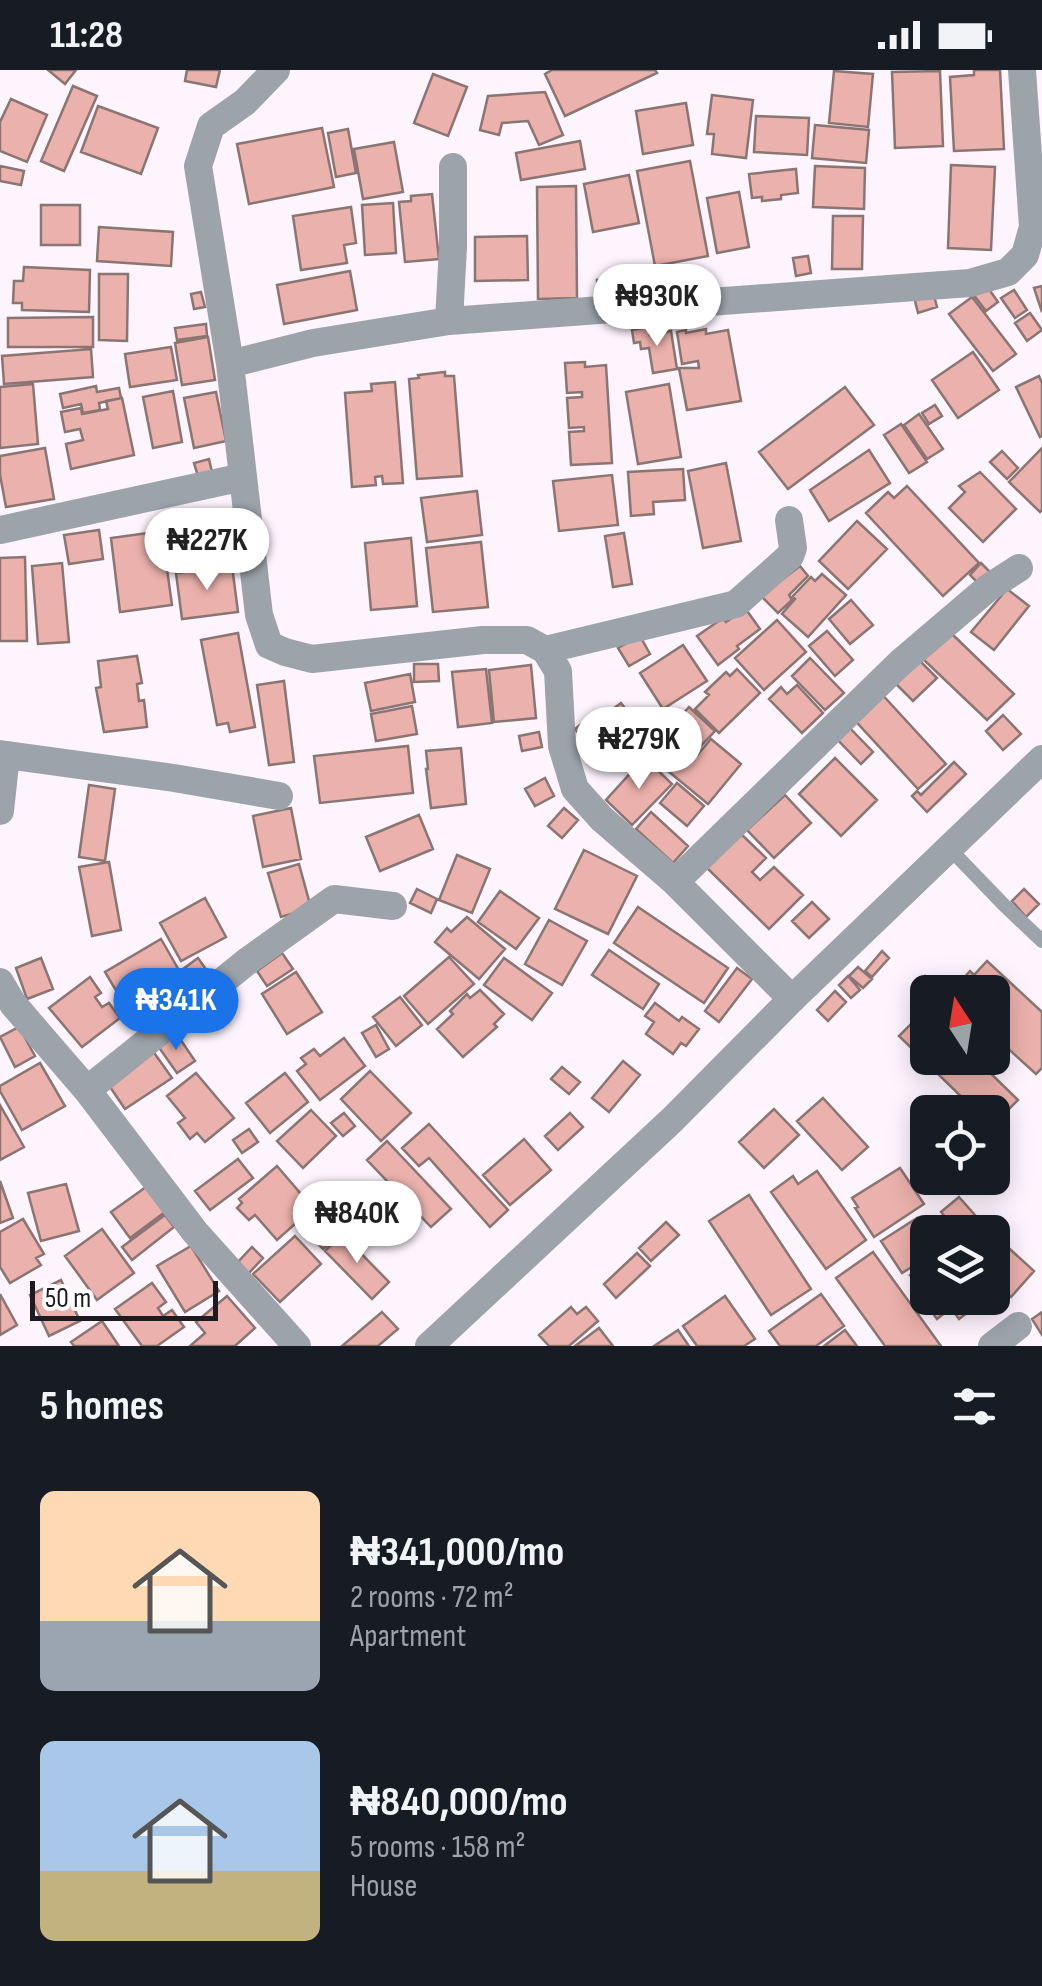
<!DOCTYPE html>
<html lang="en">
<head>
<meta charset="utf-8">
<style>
  body { margin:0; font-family:"Sofia Sans Condensed",sans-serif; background:#242831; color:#f1f3f6; height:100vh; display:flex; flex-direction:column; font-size:38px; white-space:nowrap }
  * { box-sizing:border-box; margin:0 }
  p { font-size:32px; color:#9ea1a6 }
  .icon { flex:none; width:55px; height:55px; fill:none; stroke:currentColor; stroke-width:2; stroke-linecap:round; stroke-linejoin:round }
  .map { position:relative; height:1276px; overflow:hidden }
  .side { display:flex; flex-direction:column; background:#171b24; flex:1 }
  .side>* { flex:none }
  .needle { width:65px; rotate:348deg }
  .fabs { position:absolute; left:910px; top:905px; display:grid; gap:20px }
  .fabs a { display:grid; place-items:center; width:100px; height:100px; border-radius:15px; background:#171b24; box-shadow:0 5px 25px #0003; font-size:50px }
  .scale { position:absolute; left:30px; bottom:25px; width:188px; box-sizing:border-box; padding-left:10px; border:5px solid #1f1a20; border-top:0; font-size:28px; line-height:35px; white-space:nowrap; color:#1f1a20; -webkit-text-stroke:8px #fff; paint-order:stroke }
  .price { position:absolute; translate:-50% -85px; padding:0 22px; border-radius:35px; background:#fff; color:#222; font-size:32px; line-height:65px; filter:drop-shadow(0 2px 5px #0008) }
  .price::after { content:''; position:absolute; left:50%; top:60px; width:30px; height:22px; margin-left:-15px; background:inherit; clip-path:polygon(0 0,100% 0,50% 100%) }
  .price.active { background:#1a73e8; color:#fff }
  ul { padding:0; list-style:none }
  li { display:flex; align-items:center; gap:30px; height:250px; padding:0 40px }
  li span { display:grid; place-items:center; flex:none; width:280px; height:200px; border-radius:15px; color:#555 }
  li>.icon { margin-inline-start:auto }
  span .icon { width:120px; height:120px; fill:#fffc; stroke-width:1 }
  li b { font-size:42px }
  h2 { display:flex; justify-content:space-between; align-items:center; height:120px; padding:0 40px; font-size:42px }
  .status { display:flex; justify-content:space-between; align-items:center; height:70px; padding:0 50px; background:#171b24; direction:ltr }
  .status svg { height:28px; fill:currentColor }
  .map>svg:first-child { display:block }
  .building { fill:#ebb1ac; stroke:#8a7573; stroke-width:2.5 }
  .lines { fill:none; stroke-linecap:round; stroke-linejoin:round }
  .service { stroke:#9ca3aa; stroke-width:14 }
  .minor { stroke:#9ca3aa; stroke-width:28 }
  .tertiary { stroke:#9ca3aa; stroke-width:28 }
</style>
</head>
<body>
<div class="status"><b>11:28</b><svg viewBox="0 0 49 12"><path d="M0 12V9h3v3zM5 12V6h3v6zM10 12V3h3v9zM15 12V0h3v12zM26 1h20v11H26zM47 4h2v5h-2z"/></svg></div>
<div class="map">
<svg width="1042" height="1276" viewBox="0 0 1042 1276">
  <rect width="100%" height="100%" fill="#fdf4fe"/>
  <path class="building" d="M48,0H76L65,14Z
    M187,0H220L216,17L185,11Z
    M552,0H655L657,3L565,46L545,4Z
    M974,0H1000L1004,79L954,81L950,7L974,5Z
    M834,1L873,4L868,57L829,53Z
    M940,1L943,76L895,78L892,2Z
    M433,4L467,17L448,66L414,53Z
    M73,16L97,26L64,101L41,91Z
    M545,22L563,65L539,75L528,51L502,53L499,65L480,60L488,26Z
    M712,25L753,30L746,88L712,84L714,64H707Z
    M11,29L47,45L27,92L0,81V52Z
    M686,33L693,75L643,84L636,41Z
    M98,36L158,58L141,104L81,82Z
    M756,46L809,48L807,85L754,82Z
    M815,55L869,60L866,93L812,88Z
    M322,58L334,117L249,134L237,74Z
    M348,59L356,103L336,107L328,63Z
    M580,71L585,99L521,110L516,83Z
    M394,72L403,122L363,129L354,79Z
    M690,91L708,186L655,196L637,101Z
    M951,95L995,97L991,180L948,178Z
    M0,96L24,101L21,115L0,111Z
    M815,96L865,98L864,139L813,137Z
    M796,99L798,123L781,125V129L762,131V127L752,128L749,104Z
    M629,105L639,153L593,162L584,114Z
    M576,116L577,228L538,229L537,117Z
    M739,122L749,177L717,183L707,128Z
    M432,124L439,189L405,192L399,132L411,131V126Z
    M393,133L396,183L365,185L362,135Z
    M41,135H80V175H41Z
    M351,137L356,173L344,175L347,193L301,200L293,146Z
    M833,146H863L862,199H832Z
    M99,157L173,162L171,196L97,191Z
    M527,166L528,210L475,211V167Z
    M808,186L811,203L796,206L793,188Z
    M24,197L90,200L89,242L22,240V233H13L14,211H23Z
    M350,201L357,240L284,254L277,215Z
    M99,204H128L127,271L99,270Z
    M619,208L620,228L598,229L597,210Z
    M986,215L998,232L986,241L973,224Z
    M1042,216V242L1034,218Z
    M1014,220L1027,240L1015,248L1001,228Z
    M201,222L205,237L194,239L191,224Z
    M933,222L937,237L918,243L914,227Z
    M972,227L1016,284L993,301L949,244Z
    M1030,243L1042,260L1027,271L1015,253Z
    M93,247V277H8V248Z
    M206,254L207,266L177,270L175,258Z
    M649,257L650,265L671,261L677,299L653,303L649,278L641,279L640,272L634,273L632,260Z
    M706,259V264L728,260L741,331L687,340L679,298H699L698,291L682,294L677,262L686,260V263Z
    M208,267L215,310L182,315L175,273Z
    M171,277L177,310L130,317L125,284Z
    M91,279L93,307L4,314L2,286Z
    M973,282L999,320L958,348L932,310Z
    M585,292V297L606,295L612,393L571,395L569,362L584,361V357L569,358L567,328L582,327V322L567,323L565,293Z
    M445,302V306H454L462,406L417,409L409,309L419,308L418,305Z
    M1039,306L1042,313V366L1040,367L1016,317Z
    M395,312L403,413L383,414L382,406L375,407L376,415L352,417L345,323L372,321L371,314Z
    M33,314L38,374L0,378V317Z
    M669,314L681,387L638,394L626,322Z
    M96,316L97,322L119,318L121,328L99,333L100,340L83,343L81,334L63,338L60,324Z
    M845,317L874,355L788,419L759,382Z
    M173,321L182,372L153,378L143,327Z
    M216,322L226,371L194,378L184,328Z
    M122,328L134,385L71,399L66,374L83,370L80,359L65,362L61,342L81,338L82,344L108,339L106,331Z
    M935,335L942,346L929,354L922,343Z
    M919,344L943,379L927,389L904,355Z
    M901,354L927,392L909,403L884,365Z
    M45,378L54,429L6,437L0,405V386Z
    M1042,378V440L1040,442L1009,412Z
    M869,380L890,413L829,451L810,420Z
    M1002,381L1018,398L1007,409L990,392Z
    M209,389L212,402L198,406L194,393Z
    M726,393L741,471L703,478L688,401Z
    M683,399L685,430L653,432L654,444L631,446L628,402Z
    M980,402L1016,439L983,472L949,438L965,422L959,416Z
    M612,405L618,455L559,461L553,411Z
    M907,416L979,493L943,526L866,443L888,422L894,428Z
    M477,421L482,465L427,472L421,428Z
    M857,451L887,479L848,519L819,491Z
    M99,460L103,489L69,494L64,465Z
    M163,461L166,487H158L159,493L166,492L172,535L120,542L111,468Z
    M624,463L632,514L613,517L605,466Z
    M411,468L417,536L371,540L365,473Z
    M481,472L488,537L433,542L426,478Z
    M25,487L27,571H0V488Z
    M62,493L69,572L38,574L32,496Z
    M981,493L992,504L980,515L970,505Z
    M232,496L238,542L182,549L176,503Z
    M800,496L808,506L789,525L792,530L778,543L761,526Z
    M822,504L846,525L808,567L782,544L795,529L792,527L811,507L815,511Z
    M1007,519L1029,536L994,580L971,562Z
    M851,530L873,555L850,574L829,549Z
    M745,538L760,559L737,576L739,579L718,595L697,566L723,548L726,552Z
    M777,550L806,582L764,620L735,588Z
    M827,561L853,590L835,606L809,576Z
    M950,562L1014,624L987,650L923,589Z
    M238,563L255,657L230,662L228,653L217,655L201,570Z
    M640,566L650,584L629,596L618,578Z
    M683,575L707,611L663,639L640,603Z
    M137,586L142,613L137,614L139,631L144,630L147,657L104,662L96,618L101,617L98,591Z
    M810,588L844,623L825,640L792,606Z
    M920,591L937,608L913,631L896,614Z
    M414,594H438L439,611L414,612Z
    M531,595L536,648L494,652L489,600Z
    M486,599L492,653L458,657L452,602Z
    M737,599L760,623L719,663L695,639L709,625L705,622L726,602L730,606Z
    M410,604L415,632L371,641L365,613Z
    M284,611L294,692L269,695L257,615Z
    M797,615L823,643L802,663L769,629L781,617L787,624Z
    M878,620L946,694L918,719L850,645Z
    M621,633L643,661L601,692L575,659L598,641L602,647Z
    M412,636L417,664L376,671L371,644Z
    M689,637L715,661L696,681L671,657Z
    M1003,645L1021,664L1003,680L986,661Z
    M845,653L873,682L861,694L833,665Z
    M539,662L542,677L522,681L519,666Z
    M671,663L698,684L711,669L741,694L708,734L651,687Z
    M408,676L413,723L320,733L314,686Z
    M461,678L466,734L431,738L426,699H428L426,681Z
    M835,688L877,730L841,766L799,724Z
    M647,690L672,714L632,755L606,730L635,698L637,699Z
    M954,692L966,704L927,742L912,726L917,721L921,725Z
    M545,708L554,726L535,736L525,719Z
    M677,713L704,736L687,756L660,733Z
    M89,715L115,719L105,791L79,787Z
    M785,725L811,753L774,788L747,760Z
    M291,738L301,789L263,797L253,746Z
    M564,738L578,750L562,768L548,756Z
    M651,742L688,776L673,793L636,759Z
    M419,745L433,779L380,801L366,767Z
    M739,762L766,788L752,802L760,810L774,797L803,825L769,859L705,796Z
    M584,780L637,806L608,864L555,839Z
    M457,785L490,799L472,843L439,830Z
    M109,792L121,860L92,866L79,797Z
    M299,794L311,838L281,847L268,803Z
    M417,819L437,829L431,843L410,833Z
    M1024,819L1039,834L1026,847L1012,831Z
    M500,821L539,848L516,879L478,852Z
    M205,828L226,867L181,891L160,853Z
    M812,832L829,849L809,868L792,851Z
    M638,837L728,898L704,933L614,873Z
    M467,847L505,879L479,909L435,872L447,858L451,862Z
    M549,850L587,871L562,915L525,894Z
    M161,869L180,902L124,934L105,902Z
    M609,880L659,914L643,939L592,905Z
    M882,881L889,888L872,907L865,901Z
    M282,883L293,899L267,916L257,901Z
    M449,887L474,914L428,954L404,926Z
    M41,888L53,919L27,929L16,898Z
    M198,888L210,905L196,915L183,899Z
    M504,888L552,923L532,950L484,915Z
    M987,891L1042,942V998L1036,1004L992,964V958L998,951L992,946V922H958L954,919L970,901L974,905Z
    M858,897L872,909L863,918L849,906Z
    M737,898L752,909L719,952L705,941Z
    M296,902L322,942L287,964L262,924Z
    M186,906L197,921L181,932L170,916Z
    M848,906L860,920L851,928L839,915Z
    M925,906L937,918L933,922L928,923L918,913Z
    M90,907L101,923L95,927L102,937L109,933L120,948L82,977L49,938Z
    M480,920L504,944L494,954L497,957L463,987L437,959L453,944L450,941L467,924L470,928Z
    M835,921L846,932L828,951L817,940Z
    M400,927L422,955L396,976L373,947Z
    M655,933L679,951L682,947L699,959L686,976L681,973L673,984L646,964L654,952L645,946Z
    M926,939L928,988H975L1018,1030L992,1056V1042H977L899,966Z
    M376,955L389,979L376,987L362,963Z
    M19,957L35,986L15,997L0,967Z
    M176,963L195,991L177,1003L158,976Z
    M344,968L365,996L320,1030L297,1001L306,994L301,988L314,979L320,986Z
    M150,977L172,1008L125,1039L104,1008Z
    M623,991L640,1005L609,1042L592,1028Z
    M40,993L65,1036L22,1060L0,1021V1016Z
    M562,997L580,1012L569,1024L551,1009Z
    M370,1001L411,1043L381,1071L341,1029Z
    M196,1003L234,1048L205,1072L197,1063L190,1069L178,1053L185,1048L167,1026Z
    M285,1003L308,1032L270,1063L246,1033Z
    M823,1028L868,1077L842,1100L797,1051Z
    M0,1035L24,1077L0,1090Z
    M774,1039L799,1065L764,1098L739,1072Z
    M311,1040L336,1066L303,1098L277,1071Z
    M344,1043L355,1056L343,1066L331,1053Z
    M570,1043L583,1057L558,1080L545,1066Z
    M429,1054L508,1140L490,1157L429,1088L419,1096L402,1078Z
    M249,1059L258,1072L242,1083L233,1070Z
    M524,1069L551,1100L510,1135L483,1105Z
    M387,1071L451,1139L431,1157L367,1090Z
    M238,1089L253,1108L210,1140L195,1121Z
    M277,1096L313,1138L277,1170L255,1145L249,1150L237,1138L242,1133L239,1129Z
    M900,1098L924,1134L874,1167L855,1138L858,1137L852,1128Z
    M817,1101L866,1170L826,1199L771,1122L793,1106L798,1114Z
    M0,1111L13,1148L0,1153Z
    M66,1114L79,1161L41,1171L28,1123Z
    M146,1117L165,1142L130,1168L111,1142Z
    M749,1125L811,1219L771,1245L709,1151Z
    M959,1127L990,1162H958L941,1142Z
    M318,1141L340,1163L323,1179L301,1157Z
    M165,1145L174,1157L132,1190L122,1177Z
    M917,1148L928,1165V1187L902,1203L881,1171Z
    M23,1149L44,1184L36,1188L41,1195L10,1213L0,1197V1162Z
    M666,1152L679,1165L651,1191L639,1178Z
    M102,1159L134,1203L97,1230L65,1186Z
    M342,1164L389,1212L372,1229L325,1181Z
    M295,1166L321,1194L280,1232L253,1204Z
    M1001,1171L1034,1201L1011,1227L992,1210V1180Z
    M191,1176L219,1221L185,1242L157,1196Z
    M252,1177L263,1188L248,1204L237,1193Z
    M873,1182L941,1276H885L836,1208Z
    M637,1183L650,1196L616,1228L604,1214Z
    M928,1192V1228H977L974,1229L978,1235L959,1249L951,1238L937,1249L916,1221L920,1219L910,1205Z
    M61,1210L80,1251L49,1266L30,1225Z
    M152,1213L166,1232L158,1238L163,1246L172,1240L184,1257L157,1276H142L115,1239Z
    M0,1224L17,1255L0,1265Z
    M821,1224L844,1256L816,1276H780L769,1261Z
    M227,1226L255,1258L235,1276H190L205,1263L196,1252Z
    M725,1226L755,1269L744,1276H697L683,1256Z
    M571,1237L577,1244L586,1237L598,1251L569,1276H549L539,1265Z
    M382,1242L398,1259L378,1276H342Z
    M1042,1242V1265L1032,1249Z
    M102,1251L119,1276H74L71,1272Z
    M599,1258L613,1276H575Z
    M678,1260L689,1276H654Z
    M845,1260L857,1276H824Z"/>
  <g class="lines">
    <path class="service" d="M950,779L1003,834L1042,871"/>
    <path class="minor" d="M276,0L245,32L211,56L198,96L230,294L259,545L269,575L285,582L312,589L483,570H527L545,580L558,601L562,676L575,719L602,749L675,812L792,929
      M449,251L453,177V97
      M230,294L313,273L449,251L970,213L1008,202L1025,185L1033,157L1022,0
      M0,460L243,407
      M545,580L736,534L790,486L793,478L789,450
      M0,684L174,708L279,726
      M0,741L6,685
      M675,812L900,593L988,518L1019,498
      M0,912L13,934L87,1020L195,1162L297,1276
      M87,1020L249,890L334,829L393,836
      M992,1276L1018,1256"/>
    <path class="tertiary" d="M429,1276L672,1050L792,929L1042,689"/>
  </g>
</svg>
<div class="fabs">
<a><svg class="needle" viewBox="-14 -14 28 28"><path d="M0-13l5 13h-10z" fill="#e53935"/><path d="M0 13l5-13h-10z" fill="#9ea1a6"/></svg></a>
<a><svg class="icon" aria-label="locate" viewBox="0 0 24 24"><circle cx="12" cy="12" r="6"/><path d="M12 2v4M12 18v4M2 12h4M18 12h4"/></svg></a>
<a><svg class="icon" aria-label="layers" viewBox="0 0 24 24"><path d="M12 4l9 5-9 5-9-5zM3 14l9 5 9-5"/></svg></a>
</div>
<div class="scale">50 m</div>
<b class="price" style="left:657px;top:279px">₦930K</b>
<b class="price" style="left:207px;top:523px">₦227K</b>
<b class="price" style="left:639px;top:722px">₦279K</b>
<b class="price active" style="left:176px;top:983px">₦341K</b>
<b class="price" style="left:357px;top:1196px">₦840K</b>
</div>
<section class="side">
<h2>5 homes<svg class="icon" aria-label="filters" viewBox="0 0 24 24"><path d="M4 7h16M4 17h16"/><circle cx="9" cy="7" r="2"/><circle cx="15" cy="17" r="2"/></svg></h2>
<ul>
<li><span style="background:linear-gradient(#ffd9b3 65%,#9aa5b1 0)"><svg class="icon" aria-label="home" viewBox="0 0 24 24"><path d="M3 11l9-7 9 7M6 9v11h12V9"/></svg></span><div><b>₦341,000/mo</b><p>2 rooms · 72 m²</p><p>Apartment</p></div></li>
<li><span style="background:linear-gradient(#a9c7e8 65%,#c2b280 0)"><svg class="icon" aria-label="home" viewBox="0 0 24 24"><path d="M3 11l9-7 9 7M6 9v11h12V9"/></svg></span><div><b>₦840,000/mo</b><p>5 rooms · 158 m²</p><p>House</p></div></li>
</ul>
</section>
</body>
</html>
